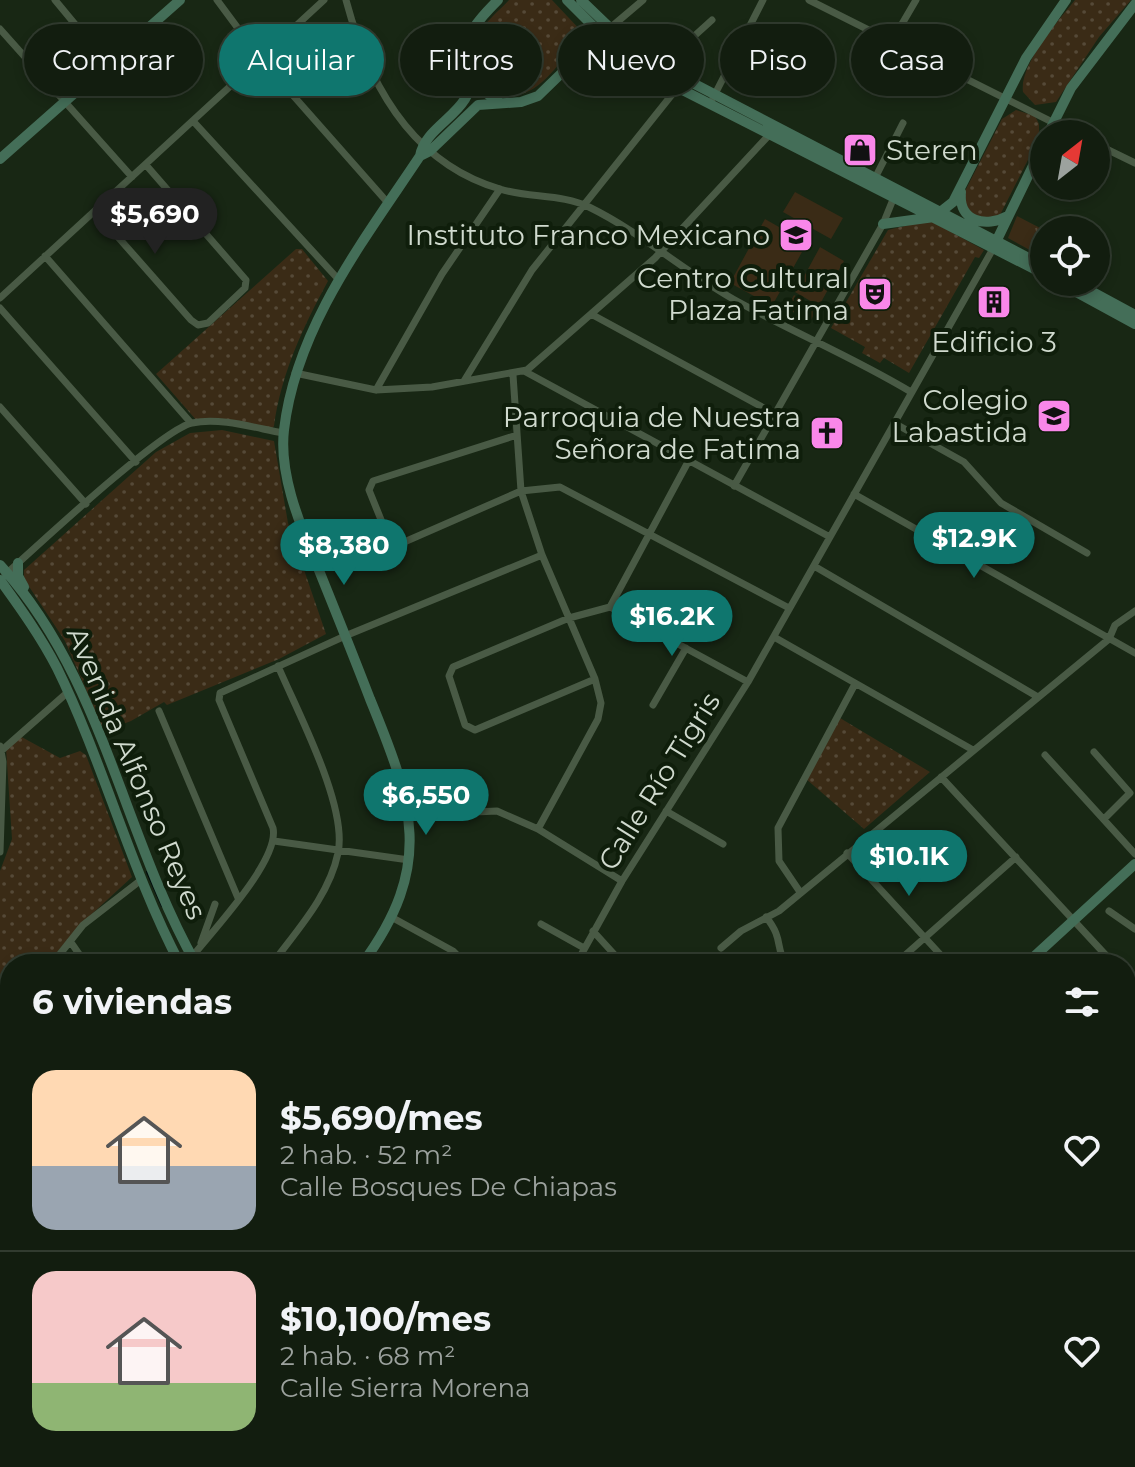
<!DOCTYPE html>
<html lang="es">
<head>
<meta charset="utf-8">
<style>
  body { margin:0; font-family:Montserrat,sans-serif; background:#1b2618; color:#f1f3f6; height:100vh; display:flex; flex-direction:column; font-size:30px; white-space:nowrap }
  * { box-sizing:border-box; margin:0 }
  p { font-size:26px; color:#9ca29e }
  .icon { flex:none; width:44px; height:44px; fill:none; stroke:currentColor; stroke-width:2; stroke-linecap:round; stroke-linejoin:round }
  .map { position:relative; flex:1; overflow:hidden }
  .sheet { position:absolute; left:0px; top:954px; width:1136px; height:514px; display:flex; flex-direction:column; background:#121d0f; border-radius:32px 32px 0 0; box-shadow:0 4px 12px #0003,0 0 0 2px #313b2f }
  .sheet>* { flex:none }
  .hud { position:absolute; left:24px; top:24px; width:1088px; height:72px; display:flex; gap:16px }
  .needle { width:52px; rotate:31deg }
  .tools { position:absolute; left:1030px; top:120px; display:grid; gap:16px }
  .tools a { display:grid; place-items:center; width:80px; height:80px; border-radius:50%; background:#121d0f; box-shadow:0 4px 12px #0003,0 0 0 2px #313b2f; font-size:40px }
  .price { position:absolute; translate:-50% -68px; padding:0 18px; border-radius:28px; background:#0f766e; color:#fff; font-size:26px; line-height:52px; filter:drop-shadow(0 2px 4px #0008) }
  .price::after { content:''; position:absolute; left:50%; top:48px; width:24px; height:18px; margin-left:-12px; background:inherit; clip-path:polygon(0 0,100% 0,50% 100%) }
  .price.selected { background:#222; color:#fff }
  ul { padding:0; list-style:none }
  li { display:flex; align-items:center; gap:24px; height:200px; padding:0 32px }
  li+li { border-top:2px solid #313b2f }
  li span { display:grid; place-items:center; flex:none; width:224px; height:160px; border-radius:24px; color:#555 }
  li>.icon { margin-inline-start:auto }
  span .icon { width:96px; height:96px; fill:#fffc; stroke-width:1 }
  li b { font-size:34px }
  h2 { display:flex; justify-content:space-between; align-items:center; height:96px; padding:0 32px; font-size:34px }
  .chip { padding:0 28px; border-radius:36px; background:#121d0f; box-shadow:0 4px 12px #0003,0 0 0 2px #313b2f; font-size:28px; line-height:72px }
  .chip.selected { background:#0f766e; color:#fff }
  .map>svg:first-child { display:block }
  .grass { fill:url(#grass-tufts) }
  .park { fill:url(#park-dots) }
  .pitch { fill:#3a2b16 }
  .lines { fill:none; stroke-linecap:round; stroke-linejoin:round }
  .stream { stroke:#000c0e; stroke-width:2 }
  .street { stroke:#495a45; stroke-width:7 }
  .secondary { stroke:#446e58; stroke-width:10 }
  .labels { text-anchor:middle; stroke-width:8; stroke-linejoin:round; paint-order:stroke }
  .poi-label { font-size:28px; fill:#d0dace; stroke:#0f1e0b; text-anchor:end }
  .street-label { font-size:28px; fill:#d0dace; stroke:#0f1e0b }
</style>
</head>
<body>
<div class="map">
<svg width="1135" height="1467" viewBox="0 0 1135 1467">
  <defs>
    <pattern id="grass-tufts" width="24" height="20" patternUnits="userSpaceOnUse" patternTransform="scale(2)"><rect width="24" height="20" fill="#3a2b16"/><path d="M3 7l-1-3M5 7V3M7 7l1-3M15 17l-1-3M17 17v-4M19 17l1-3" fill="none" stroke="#554937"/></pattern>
    <pattern id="park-dots" width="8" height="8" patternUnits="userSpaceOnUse" patternTransform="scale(2)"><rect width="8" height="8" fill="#3a2b16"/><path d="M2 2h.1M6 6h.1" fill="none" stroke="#554937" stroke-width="1.8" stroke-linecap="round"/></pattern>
  </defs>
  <rect width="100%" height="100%" fill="#182714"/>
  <path class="grass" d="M1017,216L1044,230V245L1039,255L1008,238Z"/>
  <path class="park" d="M509,0H552L584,34C580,44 569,53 561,62C552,72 542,85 529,91C495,109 463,69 477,37C483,23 499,11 509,0Z
    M1075,0H1131L1099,37L1056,102L1035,105L1023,92C1019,65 1058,21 1075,0Z
    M1016,110L1035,116L1039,124V138L1000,215L988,221L966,210L965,191L1002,119Z
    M929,220L984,250L979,258L975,257L909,373L884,358L880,363L862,353L865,347L831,328L888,230Z
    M296,249H302L328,281C303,327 281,374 274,426L272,429L197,421L156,374Z
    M222,430L274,441L288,523L326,634L279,659L167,705L164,702L131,721L104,731L65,641L24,579V570L156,452L190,433Z
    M840,718L930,772L864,829L806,779Z
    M18,735L60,758L80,751L86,755L132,877L81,924L47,964H10V1013L0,1026V871L12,839L6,748Z"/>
  <path class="pitch" d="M795,192L843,218L831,239L783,212Z
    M765,219L807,243L772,306L730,283Z
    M820,247L844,261L832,282L808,269Z
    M807,271L831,284L819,306L795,292Z
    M794,295L817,309L810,322L787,308Z"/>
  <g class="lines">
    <path class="stream" d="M147,872L162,906"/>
    <path class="street" d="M55,0L108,64
      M217,0L260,58L388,203
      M346,0C368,83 411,163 500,189C527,198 563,194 589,207C640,232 684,271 733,299C792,332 853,357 911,392
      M809,0L1076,134
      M610,28L643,0
      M0,29L132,177
      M892,41L916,0
      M660,67L712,20
      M713,98L763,0
      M193,121L339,280
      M1096,144L1135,163
      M874,180L903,123
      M95,211L191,320L198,325L208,323L245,288L246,280L146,165
      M45,256L191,423
      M0,298L324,0
      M0,308L136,462
      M591,314L773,413
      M524,371L830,537
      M295,373L376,390L432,387L527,370L655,258L770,134
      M513,375L521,491L542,555L595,679L601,703L598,719L538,829
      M464,381L532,270L678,87
      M376,390L442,274L500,189
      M0,407L86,504
      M894,423L964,462L1001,503L1087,553
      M517,435L373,481L369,490L388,537L402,543L521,491L560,487L789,608
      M734,486L883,224L894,197
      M854,494L1135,653
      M814,566L1038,697
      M5,575C35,548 162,429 192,423C220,417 255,428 283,433
      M610,607L688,462
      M610,607L748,682
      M774,637L973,750
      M1109,639L1115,625L1135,611
      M595,679L475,730L465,725L449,676L453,667L569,618L610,607
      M653,705L686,648
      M159,711L238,898
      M0,746L3,762L0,852
      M1,751L68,692
      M1094,752L1130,793L1104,819
      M1045,755L1135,854
      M941,777L1114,964
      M666,811L723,844
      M409,815L497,811L538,829L622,881
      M274,841L409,860
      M847,853L949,964
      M800,892L779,861L778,828L855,684
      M1109,911L1135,929
      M766,917C784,939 775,948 786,964
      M393,918L453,951L466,964
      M541,924L584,948
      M593,931L623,964
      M70,941L86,964
      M201,943L215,904
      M721,948L741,931L779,911L1109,639
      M192,957C213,930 280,860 273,828L219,700L220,693L345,636L542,555
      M52,964L83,925L141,880
      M272,964C297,930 329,896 338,853C348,806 297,711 278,666
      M576,964L622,881L748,682L994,247
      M895,964L1016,857
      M1126,976L1135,986
      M0,1030L10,1017
      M1126,1036L1135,1028
      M0,1074L10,1091
      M1126,1156L1135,1165
      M1126,1201L1135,1192
      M0,1235L10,1252
      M0,1287L10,1275
      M1126,1334L1135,1344
      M1126,1365L1135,1357
      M83,1458L91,1467
      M249,1458L257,1467
      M414,1458L423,1467
      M845,1458L850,1467
      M934,1458L938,1467
      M1075,1458L1088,1467
      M52,1467L62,1458
      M296,1467L306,1458
      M651,1467L665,1458
      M783,1467L806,1458
      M1027,1467L1033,1458
      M1123,1467L1135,1448"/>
    <path class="secondary" d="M567,0L601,34L653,75L1044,274
      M581,0L630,47L660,66L1044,266
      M470,82L498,101
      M1048,134L1071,88L1135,4
      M420,156L430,151L478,105L521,102L538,96L605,31
      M0,159L180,0
      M961,192C958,222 986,228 1008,216
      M883,224L934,217L953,202L1026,58L1066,0
      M994,246L1044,143
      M1058,282L1135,324
      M1074,282L1135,315
      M18,563V576L24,587
      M0,565C103,677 123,835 196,964
      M0,580C21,609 41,637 57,668C104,764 130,869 180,964
      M362,964C435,865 413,804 370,699C352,652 333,605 314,558C298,520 279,472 284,430C296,327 364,240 420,156C424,132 452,120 465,99C473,86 467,78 465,64C462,36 480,18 498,0
      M1026,964L1135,864
      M0,1430L10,1415
      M567,1458L577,1467
      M579,1458L589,1467
      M477,1467L487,1458"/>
  </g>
  <defs>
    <g id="shop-square" transform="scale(1.8)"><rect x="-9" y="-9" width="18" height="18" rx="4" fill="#f987e9" stroke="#0f1e0b"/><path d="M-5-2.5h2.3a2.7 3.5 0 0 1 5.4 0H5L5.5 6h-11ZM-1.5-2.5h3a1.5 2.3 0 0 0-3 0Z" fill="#111"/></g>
    <g id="school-square" transform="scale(1.8)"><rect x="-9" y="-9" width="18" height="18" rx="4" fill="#f987e9" stroke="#0f1e0b"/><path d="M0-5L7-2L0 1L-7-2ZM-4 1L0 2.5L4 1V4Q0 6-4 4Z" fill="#111"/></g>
    <g id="theatre-square" transform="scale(1.8)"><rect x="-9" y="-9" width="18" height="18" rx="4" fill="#f987e9" stroke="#0f1e0b"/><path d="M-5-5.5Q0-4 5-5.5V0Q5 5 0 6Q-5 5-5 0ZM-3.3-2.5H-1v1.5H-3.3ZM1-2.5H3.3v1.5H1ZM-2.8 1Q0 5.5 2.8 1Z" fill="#111"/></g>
    <g id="building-square" transform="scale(1.8)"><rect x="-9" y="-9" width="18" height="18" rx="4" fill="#f987e9" stroke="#0f1e0b"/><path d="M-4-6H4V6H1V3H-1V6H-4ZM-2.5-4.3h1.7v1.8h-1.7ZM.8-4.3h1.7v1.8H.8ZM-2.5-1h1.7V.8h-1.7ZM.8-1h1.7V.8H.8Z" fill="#111"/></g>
    <g id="church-square" transform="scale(1.8)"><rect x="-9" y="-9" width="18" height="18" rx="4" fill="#f987e9" stroke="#0f1e0b"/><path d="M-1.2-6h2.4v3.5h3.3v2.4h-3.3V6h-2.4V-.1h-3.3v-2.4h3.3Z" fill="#111"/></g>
  </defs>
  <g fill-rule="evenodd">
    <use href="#shop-square" x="860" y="150"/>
    <use href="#school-square" x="796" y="235"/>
    <use href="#theatre-square" x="875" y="294"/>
    <use href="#building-square" x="994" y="302"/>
    <use href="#school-square" x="1054" y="416"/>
    <use href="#church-square" x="827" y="433"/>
  </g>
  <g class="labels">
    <g class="poi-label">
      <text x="886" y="160" text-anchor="start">Steren</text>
      <text x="770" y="245">Instituto Franco Mexicano</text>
      <text x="849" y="288">Centro Cultural<tspan x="849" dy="32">Plaza Fatima</tspan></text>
      <text x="994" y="352" text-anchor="middle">Edificio 3</text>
      <text x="1028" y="410">Colegio<tspan x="1028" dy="32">Labastida</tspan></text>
      <text x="801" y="427">Parroquia de Nuestra<tspan x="801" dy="32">Señora de Fatima</tspan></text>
    </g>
    <g class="street-label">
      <text transform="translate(137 773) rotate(67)" y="10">Avenida Alfonso Reyes</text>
      <text transform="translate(659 781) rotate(-58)" y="10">Calle Río Tigris</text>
    </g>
  </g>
</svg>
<div class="tools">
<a><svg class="needle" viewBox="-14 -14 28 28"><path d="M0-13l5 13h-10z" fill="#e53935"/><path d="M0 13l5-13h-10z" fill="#9ca29e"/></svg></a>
<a><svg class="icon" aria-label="locate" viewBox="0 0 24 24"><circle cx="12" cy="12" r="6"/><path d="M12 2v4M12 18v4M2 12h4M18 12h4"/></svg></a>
</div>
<b class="price selected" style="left:155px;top:256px">$5,690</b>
<b class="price" style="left:974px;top:580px">$12.9K</b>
<b class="price" style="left:344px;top:587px">$8,380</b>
<b class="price" style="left:672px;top:658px">$16.2K</b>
<b class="price" style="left:426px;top:837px">$6,550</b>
<b class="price" style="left:909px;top:898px">$10.1K</b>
<div class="hud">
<a class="chip">Comprar</a>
<a class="chip selected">Alquilar</a>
<a class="chip">Filtros</a>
<a class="chip">Nuevo</a>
<a class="chip">Piso</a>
<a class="chip">Casa</a>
</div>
<section class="sheet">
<h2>6 viviendas<svg class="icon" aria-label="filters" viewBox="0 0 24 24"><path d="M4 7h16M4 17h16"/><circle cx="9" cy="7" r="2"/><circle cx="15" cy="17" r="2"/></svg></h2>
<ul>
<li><span style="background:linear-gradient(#ffd9b3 60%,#9aa5b1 0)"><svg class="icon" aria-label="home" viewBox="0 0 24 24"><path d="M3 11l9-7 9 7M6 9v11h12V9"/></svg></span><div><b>$5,690/mes</b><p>2 hab. · 52 m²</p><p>Calle Bosques De Chiapas</p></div><svg class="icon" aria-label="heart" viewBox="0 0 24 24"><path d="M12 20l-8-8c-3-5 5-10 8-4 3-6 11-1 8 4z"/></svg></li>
<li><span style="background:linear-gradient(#f6c9c9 70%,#8fb573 0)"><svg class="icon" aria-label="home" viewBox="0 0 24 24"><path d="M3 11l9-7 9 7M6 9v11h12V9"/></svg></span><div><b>$10,100/mes</b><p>2 hab. · 68 m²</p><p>Calle Sierra Morena</p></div><svg class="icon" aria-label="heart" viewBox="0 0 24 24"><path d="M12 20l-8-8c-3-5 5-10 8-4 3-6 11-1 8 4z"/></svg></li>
</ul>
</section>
</div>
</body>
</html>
